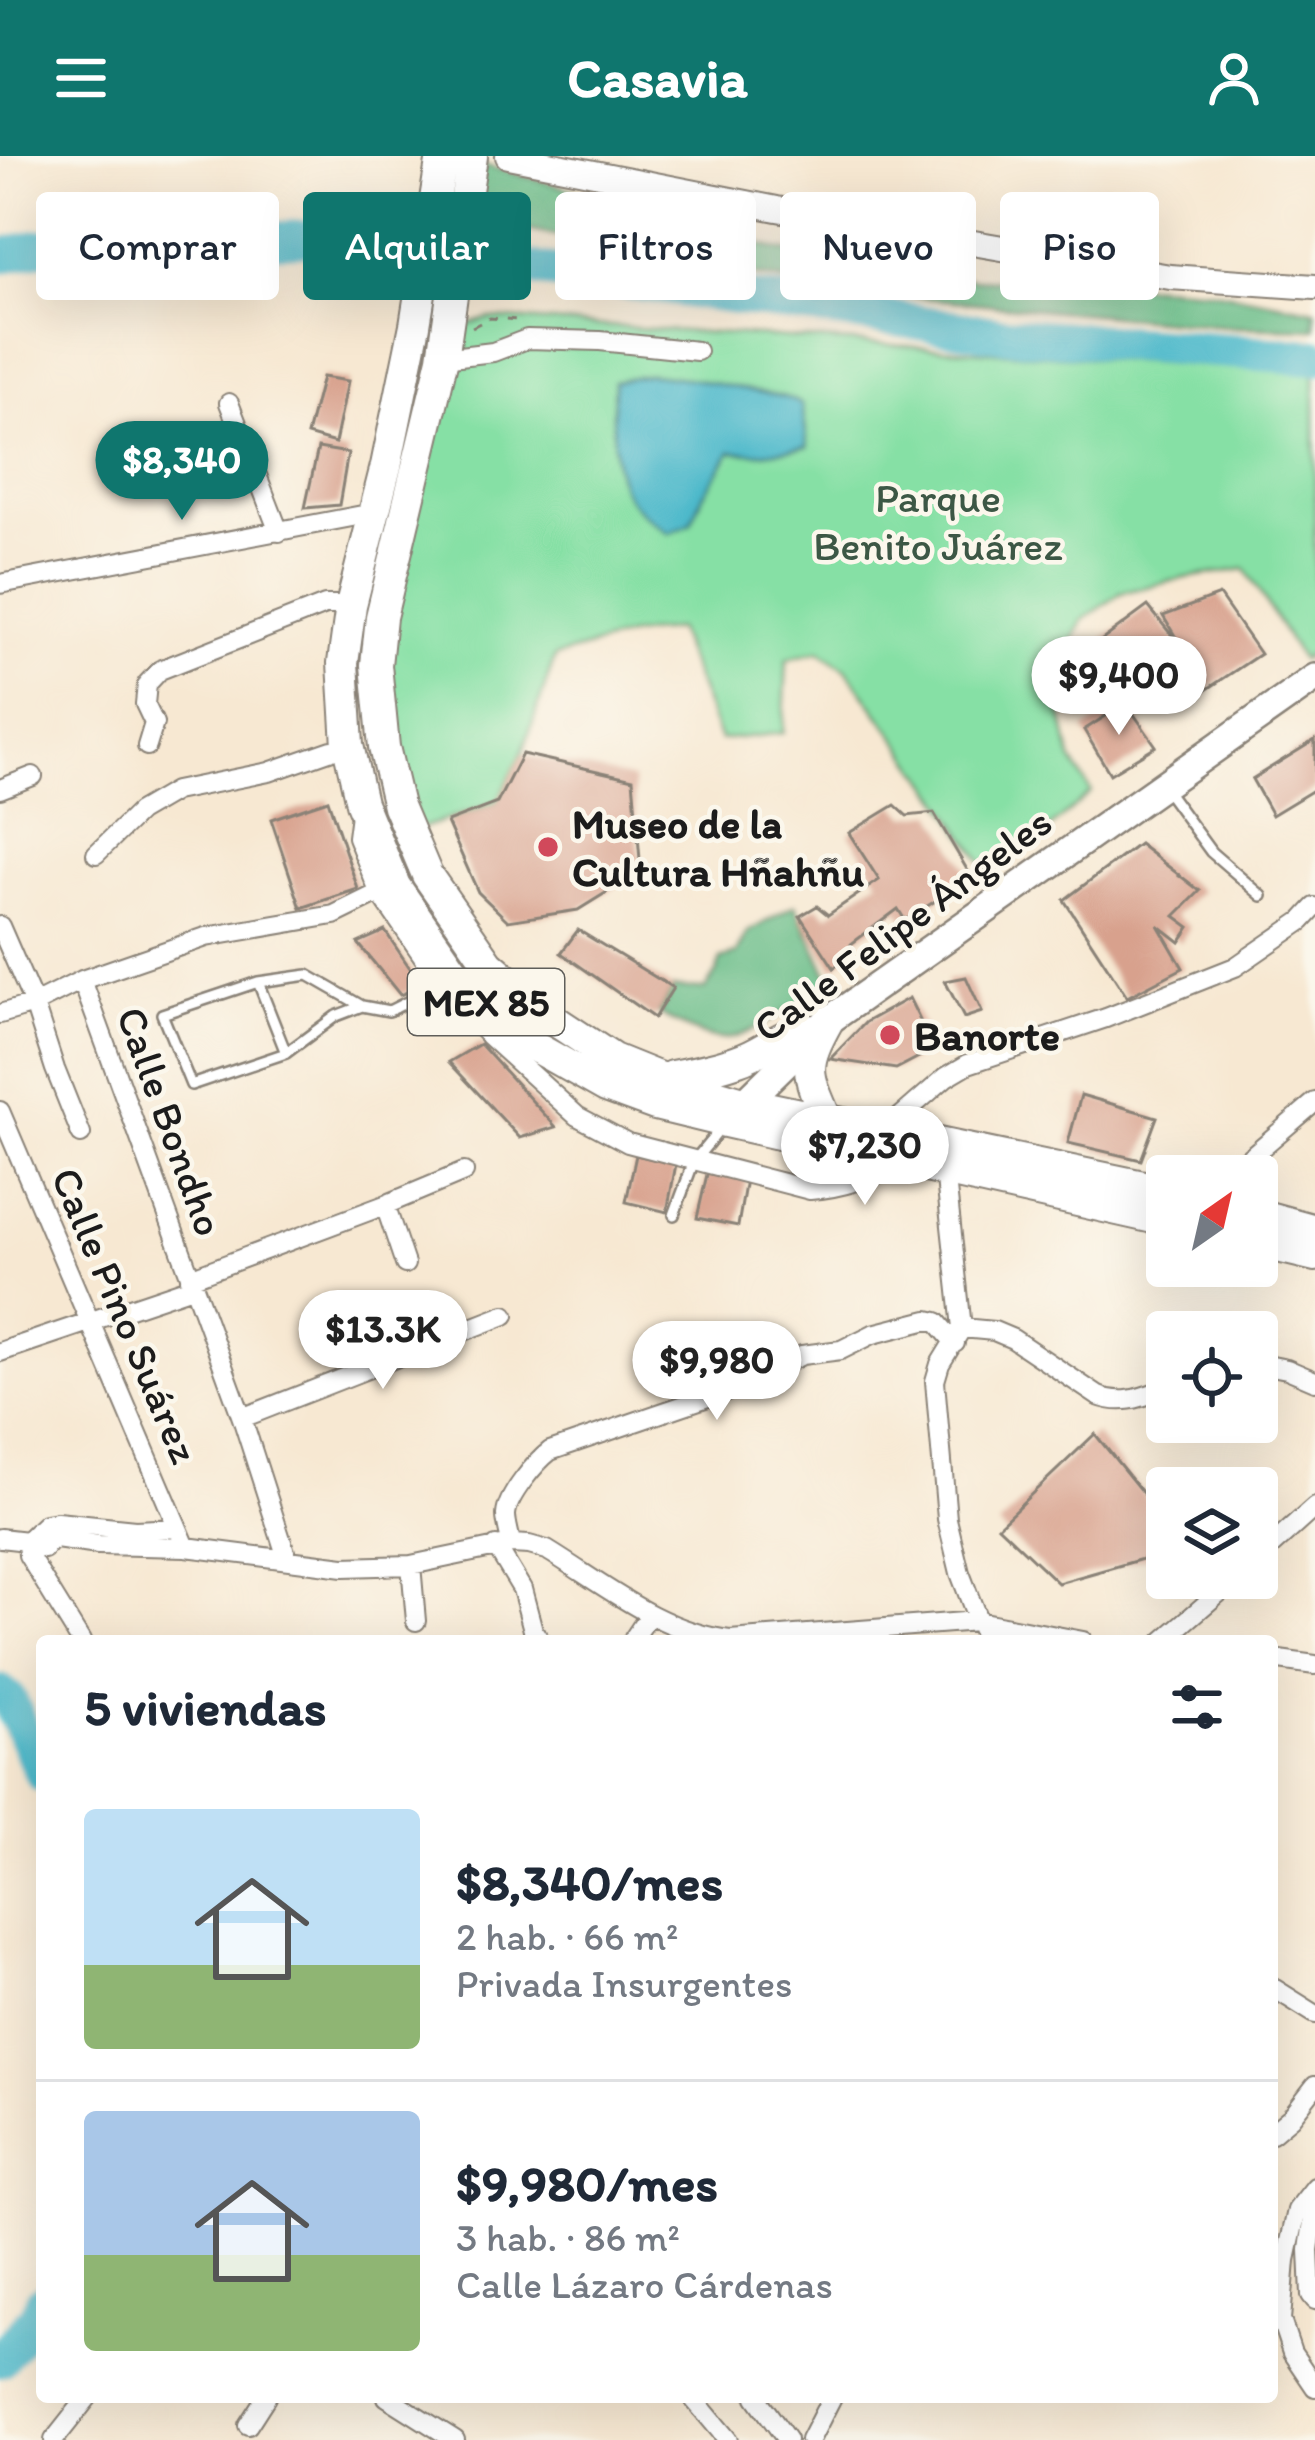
<!DOCTYPE html>
<html lang="es">
<head>
<meta charset="utf-8">
<style>
  body { margin:0; font-family:Itim,sans-serif; background:#f6f6f7; color:#1f2937; height:100vh; display:flex; flex-direction:column; font-size:45px; white-space:nowrap }
  * { box-sizing:border-box; margin:0 }
  p { font-size:39px; color:#747a83 }
  .icon { flex:none; width:66px; height:66px; fill:none; stroke:currentColor; stroke-width:2; stroke-linecap:round; stroke-linejoin:round }
  .map { position:relative; flex:1; overflow:hidden }
  .sheet { position:absolute; left:36px; top:1479px; width:1242px; height:768px; display:flex; flex-direction:column; background:#fff; border-radius:12px; box-shadow:0 12px 48px #0002 }
  .sheet>* { flex:none }
  .guide { position:absolute; left:36px; top:36px; width:1245px; height:108px; display:flex; gap:24px }
  .needle { width:78px; rotate:34deg }
  .buttons { position:absolute; left:1146px; top:999px; display:grid; gap:24px }
  .buttons a { display:grid; place-items:center; width:132px; height:132px; border-radius:12px; background:#fff; box-shadow:0 12px 48px #0002; font-size:60px }
  .price { position:absolute; translate:-50% -102px; padding:0 27px; border-radius:42px; background:#fff; color:#222; font-size:39px; line-height:78px; filter:drop-shadow(0 3px 6px #0008) }
  .price::after { content:''; position:absolute; left:50%; top:72px; width:36px; height:27px; margin-left:-18px; background:inherit; clip-path:polygon(0 0,100% 0,50% 100%) }
  .price.selected { background:#0f766e; color:#fff }
  ul { padding:0; list-style:none }
  li { display:flex; align-items:center; gap:36px; height:300px; padding:0 48px }
  li+li { border-top:3px solid #e0e1e3 }
  li span { display:grid; place-items:center; flex:none; width:336px; height:240px; border-radius:12px; color:#555 }
  li>.icon { margin-inline-start:auto }
  span .icon { width:144px; height:144px; fill:#fffc; stroke-width:1 }
  li b { font-size:51px }
  h2 { display:flex; justify-content:space-between; align-items:center; height:144px; padding:0 48px; font-size:51px }
  .pill { padding:0 42px; border-radius:12px; background:#fff; box-shadow:0 12px 48px #0002; font-size:42px; line-height:108px }
  .pill.selected { background:#0f766e; color:#fff }
  header { display:flex; justify-content:space-between; align-items:center; height:156px; padding:0 48px; background:#0f766e; color:#fff; font-size:54px; font-weight:700 }
  .map>svg:first-child { display:block }
  .green { fill:#86e0a5; stroke:#517e60; stroke-width:3 }
  .forest { fill:#6cbe8a; stroke:#446d53; stroke-width:3 }
  .water { fill:#4eb9cb; stroke:#356a74; stroke-width:3 }
  .lines { fill:none; stroke-linecap:round; stroke-linejoin:round }
  .river { stroke:#4eb9cb; stroke-width:36 }
  .building { fill:#d8a18d }
  .service-casing { stroke:#8a8277; stroke-width:14 }
  .minor-casing { stroke:#8a8277; stroke-width:22 }
  .tertiary-casing { stroke:#8a8277; stroke-width:28 }
  .secondary-casing { stroke:#8a8277; stroke-width:32 }
  .primary-casing { stroke:#8a8277; stroke-width:34 }
  .path { stroke:#8a8277; stroke-width:3; stroke-dasharray:9 9; stroke-linecap:butt }
  .service { stroke:#fff; stroke-width:9 }
  .minor { stroke:#fff; stroke-width:18 }
  .tertiary { stroke:#fff; stroke-width:24 }
  .secondary { stroke:#fff; stroke-width:27 }
  .primary { stroke:#fff; stroke-width:30 }
  .poi-dot { fill:#d1495b; stroke:#fbf7ec; stroke-width:4.5 }
  .labels { text-anchor:middle; stroke-width:9; stroke-linejoin:round; paint-order:stroke }
  .shield { fill:#fbf7ec; stroke:#5f5e5a; stroke-width:3 }
  .shield-label { font-size:39px; font-weight:bold; fill:#1c1c1c }
  .park-label { font-size:42px; fill:#3c5745; stroke:#fbf7ec }
  .poi-label { font-size:42px; font-weight:bold; fill:#1c1c1c; stroke:#fbf7ec; text-anchor:start }
  .street-label { font-size:42px; fill:#1c1c1c; stroke:#fbf7ec }
</style>
</head>
<body>
<header><svg class="icon" aria-label="menu" viewBox="0 0 24 24"><path d="M4 6h16M4 12h16M4 18h16"/></svg>Casavia<svg class="icon" aria-label="person" viewBox="0 0 24 24"><circle cx="12" cy="8" r="4"/><path d="M4 21q1-7 8-7t8 7"/></svg></header>
<div class="map">
<svg width="1315" height="2284" viewBox="0 0 1315 2284">
  <rect width="100%" height="100%" fill="#fbf7ec"/>
  <filter id="ink" filterUnits="userSpaceOnUse"><feTurbulence type="fractalNoise" baseFrequency=".00833" numOctaves="2"/><feDisplacementMap in="SourceGraphic" scale="24" xChannelSelector="R" yChannelSelector="G"/><feConvolveMatrix kernelMatrix="1 2 1 2 8 2 1 2 1" color-interpolation-filters="sRGB"/></filter>
  <filter id="wash" filterUnits="userSpaceOnUse"><feTurbulence type="fractalNoise" baseFrequency=".004" numOctaves="4" result="noise"/><feDisplacementMap in="SourceGraphic" scale="48" xChannelSelector="R" yChannelSelector="G"/><feGaussianBlur stdDeviation="2.7" result="paint"/><feColorMatrix in="noise" values="0 0 0 0 0 0 0 0 0 0 0 0 0 0 0 0 0 1.4 0 .05"/><feComposite in="paint" operator="in"/></filter>
  <g filter="url(#wash)">
    <rect width="100%" height="100%" fill="#f7e8d2"/>
    <path class="green" d="M490,162L1315,217V494L1301,504L1245,413L1185,422L1121,437L1083,464L1055,523L1071,603L1091,636L1022,697L990,718L941,643L847,514L819,495L787,503L783,577L720,584L676,473L631,479L555,501L522,598L497,647L418,673L386,548L381,461L452,174Z"/>
    <path class="forest" d="M483,9L674,61L778,94L975,123L1157,130L1209,134L1315,154V173L1232,171L825,133L475,64Z
      M795,749L833,828C805,840 749,884 721,883C704,882 674,867 659,858L673,832L705,833L717,815L721,803L737,798L748,776Z"/>
    <path class="water" d="M649,218L692,223L784,241L802,248L808,291L760,297L731,296L703,339L691,367L669,377C653,366 630,350 622,330C611,305 613,253 614,225Z"/>
    <g class="lines">
      <path class="river" d="M0,100L40,91L308,82L1002,178L1315,201
        M0,1536L9,1543L42,1618
        M0,2203L37,2159L42,2146"/>
    </g>
    <g id="blocks">
      <path class="building" d="M322,221L348,225L335,287L307,279Z
        M318,292L348,297L339,349L305,352Z
        M1219,439L1260,498L1197,540L1168,506L1113,541L1083,498L1148,450L1183,493L1163,460Z
        M1126,547L1156,590L1110,618L1084,574Z
        M1315,584V633L1272,659L1252,623Z
        M522,598L633,623L641,715L578,754L508,765L478,736L447,666L497,647Z
        M328,644L358,733L301,752L271,663Z
        M895,649L907,660L934,657L972,722L905,764L898,753L851,788L849,798L834,812L800,760L817,750L828,759L879,724L849,677Z
        M1139,688L1200,735L1175,760L1190,771L1180,786L1158,769L1183,812L1127,841L1064,744Z
        M578,774L673,832L654,862L561,797Z
        M385,775L422,830L400,839L358,787Z
        M966,821L982,856L964,862L945,825Z
        M909,842L934,893L896,913L830,903L866,866Z
        M480,888L556,971L520,982L449,906Z
        M1081,939L1157,961L1141,1004L1068,987Z
        M636,999L676,1008L667,1056L626,1046Z
        M708,1014L746,1023L738,1070L697,1062Z
        M1095,1278L1167,1367V1396L1058,1427L998,1370Z"/>
    </g>
  </g>
  <g filter="url(#ink)">
    <use href="#blocks" fill-opacity="0" stroke="#8a8277" stroke-width="3"/>
    <g class="lines">
      <g class="service-casing">
        <path id="service" d="M1165,633L1211,696L1262,740
          M258,826L286,897
          M362,850L308,819L258,826L162,858L191,929L286,897L336,860L362,850L389,855L445,827
          M674,1059L694,1005L722,971"/>
      </g>
      <g class="minor-casing">
        <path id="minor" d="M443,202L493,196L527,183L600,185L697,195
          M229,247L279,376
          M0,428L373,357
          M147,590L154,567L145,548L147,528L160,514L325,449H351
          M0,633L33,620
          M360,658L357,681L379,736L442,828L488,879L577,960L628,987L810,1034C843,1032 868,1022 898,1008
          M96,698L139,656L175,635L269,616L332,594
          M0,770L34,848L55,913L81,978
          M82,824L242,1262L287,1402
          M0,858L34,848L82,824L206,781L334,759L387,733
          M0,955L186,1391
          M883,976L946,921L968,908L1106,862L1235,811L1302,765L1315,751
          M945,1014L962,1172L940,1208L935,1225L947,1363L960,1417L986,1485
          M1228,1020L1315,946
          M385,1049L405,1108
          M190,1122L385,1049L464,1016
          M962,1172L994,1175L1013,1183L1098,1240C1124,1250 1142,1241 1167,1232
          M0,1196L192,1131
          M1257,1207L1287,1213L1315,1225
          M242,1262L505,1159
          M0,1382L27,1385L36,1389
          M511,1388C510,1379 506,1368 506,1359C507,1340 536,1306 550,1295L740,1230L802,1199L841,1194L873,1178L928,1164L937,1166L955,1187
          M496,1390L522,1433L533,1474L540,1485
          M44,1393L48,1387L56,1383L98,1389L186,1391L344,1411L411,1409L511,1388L529,1389L547,1394C604,1429 662,1477 730,1484L977,1465L1083,1485
          M1257,1403L1315,1351
          M411,1409L416,1465
          M81,1485L28,1399L27,1385L45,1368L57,1366L135,1374L177,1372
          M632,1485L650,1458
          M1163,1485L1236,1422
          M1272,1503L1315,1509
          M1272,1831L1315,1858
          M1272,1977L1291,1961L1315,1930
          M1315,2031L1297,2054L1286,2104L1281,2164L1292,2197L1315,2231
          M1310,2038L1315,2051L1309,2094L1311,2139L1315,2144
          M387,2241L455,2284
          M692,2241L728,2284
          M756,2241L787,2284
          M248,2269L266,2241
          M54,2284L88,2241
          M810,2284L832,2241"/>
      </g>
      <g class="tertiary-casing">
        <path id="tertiary" d="M508,0L777,53L1170,121L1315,131"/>
      </g>
      <g class="secondary-casing">
        <path id="secondary" d="M734,957L828,865L1315,522"/>
      </g>
      <g class="primary-casing">
        <path id="primary" d="M442,0L415,169L386,310L351,449L343,507L348,589L361,647L395,730L457,820L525,882L535,891L606,931L655,949L725,966L1167,1065
          M472,0L443,202L381,461L376,509L384,591L398,650L427,719L489,808L554,864L613,903L660,922L743,946L1167,1035
          M672,920C694,916 717,912 738,904C771,893 780,874 818,874
          M826,962C806,916 803,910 828,865
          M1257,1058L1315,1074
          M1257,1086L1315,1100"/>
      </g>
      <path class="path" d="M472,171L490,162L520,164"/>
      <use href="#service" class="service"/>
      <use href="#minor" class="minor"/>
      <use href="#tertiary" class="tertiary"/>
      <use href="#secondary" class="secondary"/>
      <use href="#primary" class="primary"/>
    </g>
  </g>
  <g class="poi-dot">
    <circle cx="548" cy="691" r="12"/>
    <circle cx="890" cy="879" r="12"/>
  </g>
  <g class="labels">
    <rect class="shield" x="408" y="813" width="156" height="66" rx="9"/>
    <g class="shield-label">
      <text x="486" y="860">MEX 85</text>
    </g>
    <g class="park-label">
      <text x="938" y="356">Parque<tspan x="938" dy="48">Benito Juárez</tspan></text>
    </g>
    <g class="poi-label">
      <text x="572" y="682">Museo de la<tspan x="572" dy="48">Cultura Hñahñu</tspan></text>
      <text x="914" y="894">Banorte</text>
    </g>
    <g class="street-label">
      <text transform="translate(902 768) rotate(-37)" y="15">Calle Felipe Ángeles</text>
      <text transform="translate(171 965) rotate(70)" y="15">Calle Bondho</text>
      <text transform="translate(126 1159) rotate(67)" y="15">Calle Pino Suárez</text>
    </g>
  </g>
</svg>
<div class="buttons">
<a><svg class="needle" viewBox="-14 -14 28 28"><path d="M0-13l5 13h-10z" fill="#e53935"/><path d="M0 13l5-13h-10z" fill="#747a83"/></svg></a>
<a><svg class="icon" aria-label="locate" viewBox="0 0 24 24"><circle cx="12" cy="12" r="6"/><path d="M12 2v4M12 18v4M2 12h4M18 12h4"/></svg></a>
<a><svg class="icon" aria-label="layers" viewBox="0 0 24 24"><path d="M12 4l9 5-9 5-9-5zM3 14l9 5 9-5"/></svg></a>
</div>
<b class="price selected" style="left:182px;top:367px">$8,340</b>
<b class="price" style="left:1119px;top:582px">$9,400</b>
<b class="price" style="left:865px;top:1052px">$7,230</b>
<b class="price" style="left:383px;top:1236px">$13.3K</b>
<b class="price" style="left:717px;top:1267px">$9,980</b>
<div class="guide">
<a class="pill">Comprar</a>
<a class="pill selected">Alquilar</a>
<a class="pill">Filtros</a>
<a class="pill">Nuevo</a>
<a class="pill">Piso</a>
</div>
<section class="sheet">
<h2>5 viviendas<svg class="icon" aria-label="filters" viewBox="0 0 24 24"><path d="M4 7h16M4 17h16"/><circle cx="9" cy="7" r="2"/><circle cx="15" cy="17" r="2"/></svg></h2>
<ul>
<li><span style="background:linear-gradient(#bfe0f5 65%,#8fb573 0)"><svg class="icon" aria-label="home" viewBox="0 0 24 24"><path d="M3 11l9-7 9 7M6 9v11h12V9"/></svg></span><div><b>$8,340/mes</b><p>2 hab. · 66 m²</p><p>Privada Insurgentes</p></div></li>
<li><span style="background:linear-gradient(#a9c7e8 60%,#8fb573 0)"><svg class="icon" aria-label="home" viewBox="0 0 24 24"><path d="M3 11l9-7 9 7M6 9v11h12V9"/></svg></span><div><b>$9,980/mes</b><p>3 hab. · 86 m²</p><p>Calle Lázaro Cárdenas</p></div></li>
</ul>
</section>
</div>
</body>
</html>
